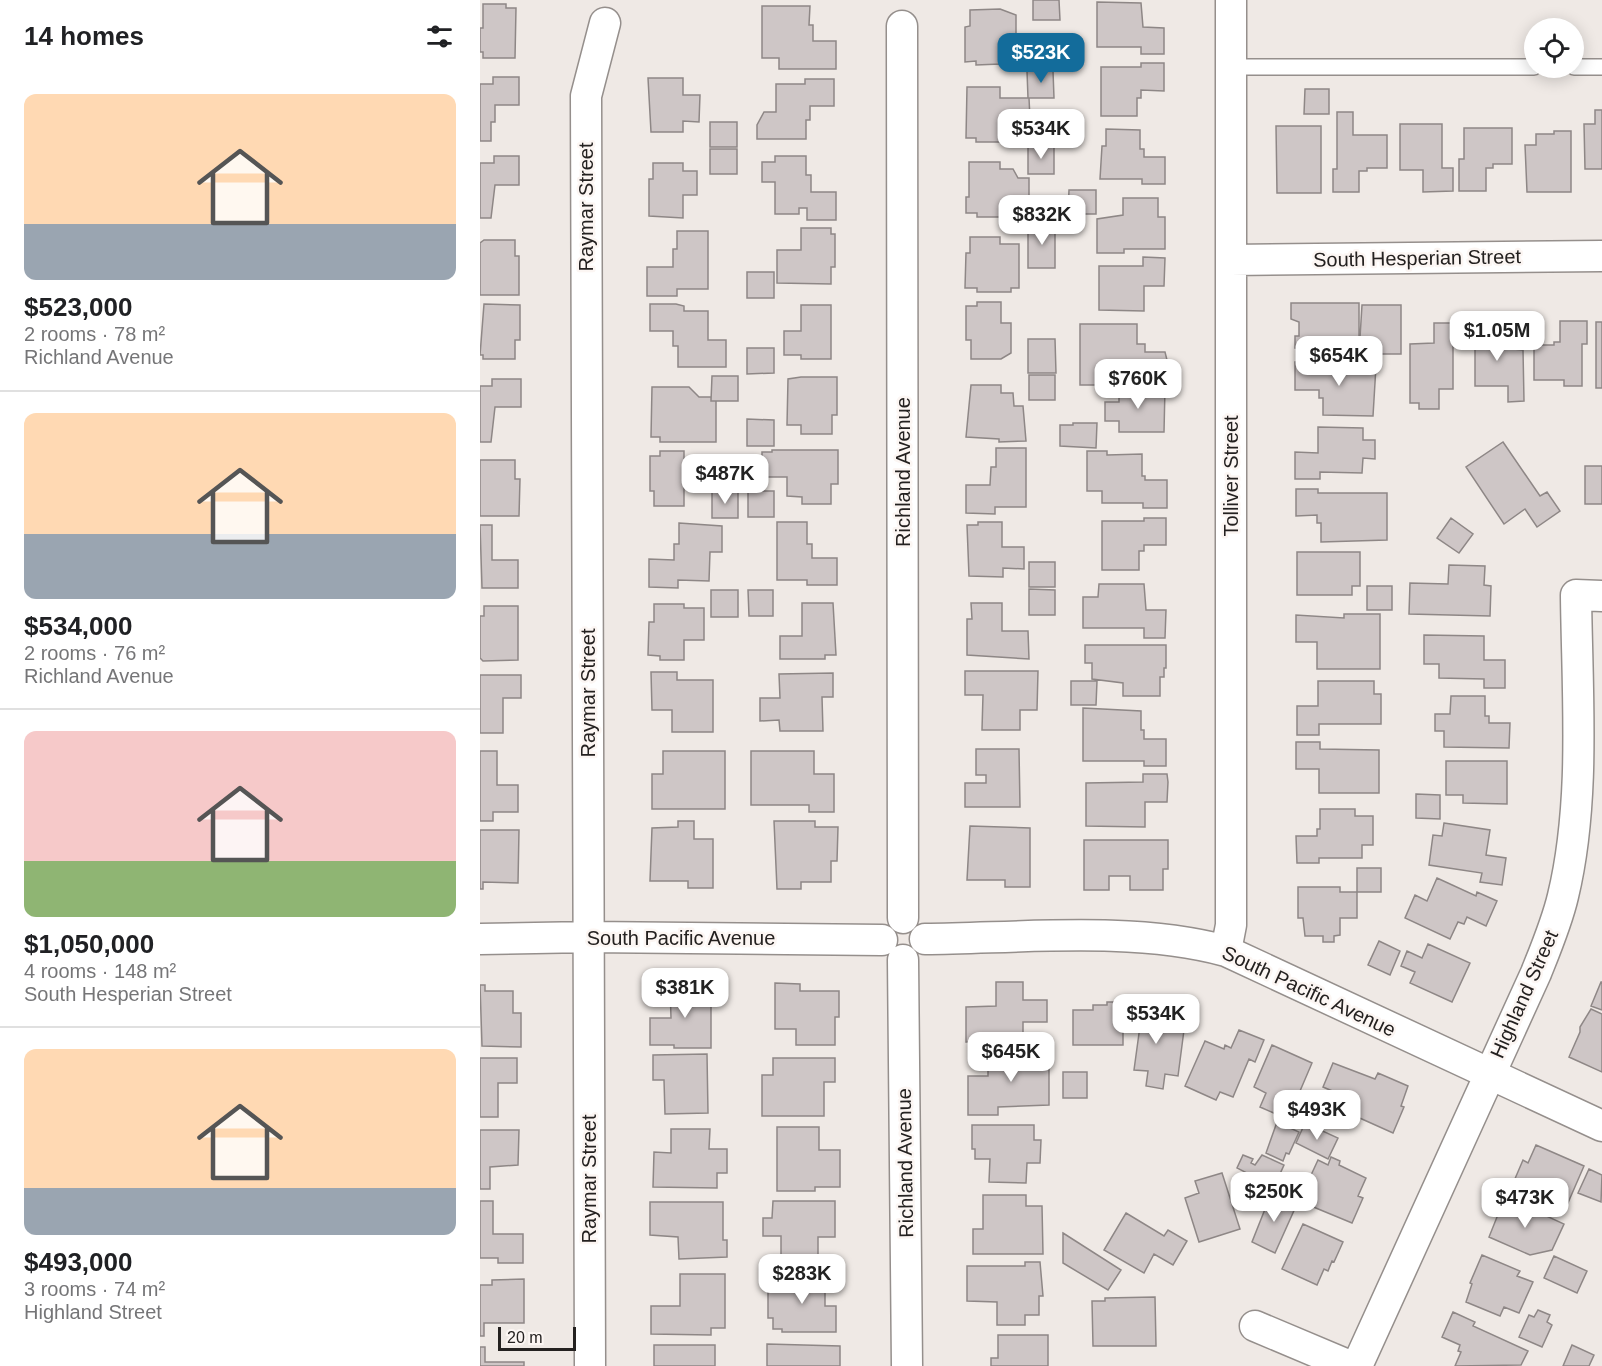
<!DOCTYPE html>
<html lang="en">
<head>
<meta charset="utf-8">
<style>
  body { margin:0; font-family:Helvetica,sans-serif; background:#f6f6f6; color:#202124; height:100vh; display:flex; flex-direction:column; font-size:22px; white-space:nowrap }
  * { box-sizing:border-box; margin:0 }
  p { font-size:20px; color:#757577 }
  .icon { flex:none; width:33px; height:33px; fill:none; stroke:currentColor; stroke-width:2; stroke-linecap:round; stroke-linejoin:round }
  .map { position:relative; flex:1; overflow:hidden }
  .drawer { display:flex; flex-direction:column; background:#fff; width:480px }
  .drawer>* { flex:none }
  .tools { position:absolute; left:1044px; top:18px; display:grid; gap:12px }
  .tools a { display:grid; place-items:center; width:60px; height:60px; border-radius:50%; background:#fff; box-shadow:0 3px 15px #0003; font-size:30px }
  .scale { position:absolute; left:18px; bottom:15px; width:78px; box-sizing:border-box; padding-left:6px; border:3px solid #242120; border-top:0; font-size:16px; line-height:21px; white-space:nowrap; color:#242120; -webkit-text-stroke:4px #fcf6f3; paint-order:stroke }
  .price { position:absolute; translate:-50% -51px; padding:0 14px; border-radius:12px; background:#fff; color:#222; font-size:20px; line-height:39px; filter:drop-shadow(0 2px 3px #0008) }
  .price::after { content:''; position:absolute; left:50%; top:36px; width:18px; height:14px; margin-left:-9px; background:inherit; clip-path:polygon(0 0,100% 0,50% 100%) }
  .price.active { background:#136c9b; color:#fff }
  ul { padding:0; list-style:none }
  li { display:grid; align-content:center; gap:12px; height:318px; padding:0 24px }
  li+li { border-top:2px solid #e0e0e0 }
  li span { display:grid; place-items:center; height:186px; border-radius:12px; color:#555 }
  li>.icon { margin-inline-start:auto }
  span .icon { width:108px; height:108px; fill:#fffc; stroke-width:1 }
  li b { font-size:26px }
  h2 { display:flex; justify-content:space-between; align-items:center; height:72px; padding:0 24px; font-size:26px }
  main { display:flex; flex:1; min-height:0 }
  .map>svg:first-child { display:block }
  .building { fill:#cec6c6; stroke:#8e8786; stroke-width:1.5 }
  .lines { fill:none; stroke-linecap:round; stroke-linejoin:round }
  .lane-casing { stroke:#958f8c; stroke-width:18 }
  .street-casing { stroke:#958f8c; stroke-width:33 }
  .lane { stroke:#fff; stroke-width:15 }
  .street { stroke:#fff; stroke-width:30 }
  .labels { text-anchor:middle; stroke-width:5; stroke-linejoin:round; paint-order:stroke }
  .street-label { font-size:20px; fill:#242120; stroke:#fcf6f3 }
</style>
</head>
<body>
<main>
<section class="drawer">
<h2>14 homes<svg class="icon" aria-label="filters" viewBox="0 0 24 24"><path d="M4 7h16M4 17h16"/><circle cx="9" cy="7" r="2"/><circle cx="15" cy="17" r="2"/></svg></h2>
<ul>
<li><span style="background:linear-gradient(#ffd9b3 70%,#9aa5b1 0)"><svg class="icon" aria-label="home" viewBox="0 0 24 24"><path d="M3 11l9-7 9 7M6 9v11h12V9"/></svg></span><div><b>$523,000</b><p>2 rooms · 78 m²</p><p>Richland Avenue</p></div></li>
<li><span style="background:linear-gradient(#ffd9b3 65%,#9aa5b1 0)"><svg class="icon" aria-label="home" viewBox="0 0 24 24"><path d="M3 11l9-7 9 7M6 9v11h12V9"/></svg></span><div><b>$534,000</b><p>2 rooms · 76 m²</p><p>Richland Avenue</p></div></li>
<li><span style="background:linear-gradient(#f6c9c9 70%,#8fb573 0)"><svg class="icon" aria-label="home" viewBox="0 0 24 24"><path d="M3 11l9-7 9 7M6 9v11h12V9"/></svg></span><div><b>$1,050,000</b><p>4 rooms · 148 m²</p><p>South Hesperian Street</p></div></li>
<li><span style="background:linear-gradient(#ffd9b3 75%,#9aa5b1 0)"><svg class="icon" aria-label="home" viewBox="0 0 24 24"><path d="M3 11l9-7 9 7M6 9v11h12V9"/></svg></span><div><b>$493,000</b><p>3 rooms · 74 m²</p><p>Highland Street</p></div></li>
</ul>
</section>
<div class="map">
<svg width="1122" height="1366" viewBox="0 0 1122 1366">
  <rect width="100%" height="100%" fill="#efe9e5"/>
  <path class="building" d="M553,0H579L580,20H553Z
    M617,2L661,3L663,27L684,28V54H661V47H617Z
    M3,4H26V8H36L35,58H3V52H0V28H3Z
    M282,6H330L329,25H333V41H356V69H299V58H282Z
    M520,9L536,15V42H520V64L496,65V61L485,62V27L490,26V10Z
    M661,63H684V91L661,90V98H657V116H621V67H661Z
    M547,71H573L574,98H548Z
    M13,77H39V105H15V122H11V141H0V84H13Z
    M168,78H203V95H220L219,122L203,121V132H171Z
    M325,79H354V106H330V120H326V139H277V125L284,112H296V84H325Z
    M487,87H520V98H549L550,119H520V142H496V138H486Z
    M825,89H849V114H824Z
    M1115,110H1122V169H1105L1104,124H1115Z
    M857,112H873V135H907V168H887V171H879V192H853V169H857Z
    M230,122H257V147H230Z
    M920,124H962V168H973V191L943,192V170H920Z
    M796,126H841V193H797Z
    M984,128H1032V164H1013V168H1006V191H979V159H984Z
    M626,129L660,130V149H664V157H685V184H662V179H620L622,146H626Z
    M1074,131H1091V192H1047L1045,145H1056V134H1074Z
    M548,147H574V174H548Z
    M230,149H257V174H230Z
    M14,156H39V185H15L11,218H0V163H14Z
    M295,156H326V175H331V192H356V220H327V208H319V214H295V182H282V162H295Z
    M489,162H520V169H533L538,178H549V217H497V213H486V197H489Z
    M173,163H203V171H217V195H203V218L169,216V179H173Z
    M589,190H616V214H588Z
    M643,198H678V217H685V249H644V253H617V219L643,215Z
    M548,223H575V268H548Z
    M321,228H351V234H355V267H351V284L297,283V250H321Z
    M197,231H228V289H197V296H167V267H193V249H197Z
    M490,237H520V244H539V288H531V292H497V288H485L486,253H490Z
    M4,240H35V256H39V295H0V243Z
    M663,257L685,258L684,286H664V311L619,310V266H663Z
    M267,272H294V298H267Z
    M497,302H521V323H531V353L521,359H491V340H486V306H497Z
    M811,303H879V348H859V358H841V348H815V336H819V322L811,319Z
    M4,304L40,305V340H35V359H3V355H0Z
    M170,304H196L204,306V311H228V340H246V367H198V346H193V331H170Z
    M321,305H351V359H321V355H304V331H321Z
    M882,305H921V354H879Z
    M1080,321H1107V344H1102V386H1084V380H1054V345H1074V342H1080Z
    M1116,322H1122V388H1116Z
    M954,323H982V346H973V389H959V409H939V403H930V344L954,343Z
    M990,323H1016V343H1024V348L1043,350L1044,401L1028,402V386H995V346H990Z
    M600,324H657V344H665V352H685L687,360L685,379H663V375H624V385H600Z
    M548,339H575L576,373H548Z
    M267,348H294V373L267,374Z
    M815,362H837V366H896L893,416L843,415V398H839V390H815Z
    M549,375H575V400H549Z
    M232,376H258V401H231Z
    M321,377H357V415H352V434H321V425H307L308,379Z
    M12,379H41V407H15L11,442H0V386H12Z
    M491,385H521V393H533L534,406H543L546,441L519,442V439L486,437Z
    M172,387H209L219,397H231V401H236V442H180V437H171Z
    M639,388H685L684,432H639V421H625V402H639Z
    M267,419L294,420V446H267Z
    M593,423H617L616,448L580,446V425H593Z
    M838,427L883,428V440H895V459L883,458L882,473L840,472V479H815V452L838,453Z
    M1023,442L1060,496L1067,492L1080,511L1057,527L1045,509L1024,524L986,467Z
    M516,448H546V507H515V514L486,513V485H510L511,467H516Z
    M292,450H358V484H351V504H322V497L307,496V477H282V452H292Z
    M180,451H204V506H174V491H170V456H180Z
    M607,451H627V455L662,454V476H665V480H687V508H663V503H622V491H607Z
    M0,460H35V479H40L39,516H0Z
    M1105,466H1122V504H1105Z
    M816,489H838V493H907V540L841,542V523H837V515L816,516Z
    M268,491H294V517H268Z
    M232,492H258V518H232Z
    M664,518H686V545H664V551H659V570H622V521H664Z
    M971,518L993,534L979,553L957,538Z
    M297,522H327V544H332V558H357V585H327V580H297Z
    M498,522H522V547H544V569L523,568V577L489,576L487,525H498Z
    M199,523L242,526V552H230L229,581L198,580V588L169,587V559L194,560V544H199Z
    M0,525H12V560H38V588H2Z
    M817,552H880V586H872V595H817Z
    M549,562H575V587H549Z
    M969,565L1005,566L1004,585L1011,586L1010,616L929,614L930,583L968,584Z
    M619,584H664L666,610H686L685,638H664V628H603V597H618Z
    M887,586H912V610H887Z
    M549,589L575,590V615H549Z
    M231,590H258V617H231Z
    M268,590H293V616H269Z
    M322,603H353L356,655H345V659H300V636H322Z
    M491,603H522V631H548L549,659L487,655V619H492Z
    M174,604H204V608H224V640H204V660H180V656L168,655L169,622H174Z
    M4,606H38V660L3,661L0,658V616H4Z
    M864,614H900V669H837V642H816V615L864,618Z
    M944,635L1004,636V660H1025V688H1004V679L959,678V664H944Z
    M605,645H686V668H684V677H680V696H643V683L612,679V663H605Z
    M485,671H558L557,710H540V730H502L503,695H485Z
    M171,672H197V680H233V732H192V710H172Z
    M353,673V697H342L343,731H300L299,720L280,721V698H300L299,674Z
    M0,675H41V698H23V733H0Z
    M591,681H617L616,705H591Z
    M838,681H894V694H901V724H839V735H817V706H838Z
    M971,696H1005V716H1009V723H1030L1029,748L964,747V731H955V714H970Z
    M603,708L661,711V730H664V739H686V766H664V761H603Z
    M816,742H840V749L899,750V793H839V769H816Z
    M496,749H539L540,807H485V783H506V775H496Z
    M0,751H17V785H38V812H13V821H0Z
    M183,751H245V809H172V774H183Z
    M271,751H334V774H354V812H329V805H271Z
    M966,761H1027V804L983,803V795H966Z
    M663,774H687L688,782L687,802H665V827L606,826V783L663,782Z
    M936,794L960,795V819L936,818Z
    M840,809H875V816H893V845H882V858H839V863H817L816,836H837V829H840Z
    M198,821H214V839H233V888H208V881H170L172,828L198,827Z
    M294,821H335V827H358L357,861H351V882H321V889H297Z
    M964,823L1010,830L1006,855L1026,858L1022,885L1000,882L1002,873L949,865L953,835L962,836Z
    M490,826L550,828V887H525V880H487Z
    M0,830H39L38,883L3,882V889H0Z
    M604,840H688V869H683V890H650V876H629V890H604Z
    M877,868H901V892H877Z
    M957,878L996,896L997,892L1017,901L1006,926L987,917L984,924L978,922L970,939L925,918L935,895L947,901Z
    M818,887H860V892H877V918H860V935L854,936V942H843V936H825L823,918H818Z
    M899,941L920,951L910,975L888,965Z
    M948,944L990,963L972,1002L930,983L935,972L921,966L927,951L942,958Z
    M516,982H543V1000H567V1022H543V1042H486V1007L516,1006Z
    M1121,982H1122V1010L1111,1006Z
    M295,983L320,984V991H359V1017H355V1045H316V1029H295Z
    M0,985H5V991H33V1013H41V1047L2,1046Z
    M190,985H231V1048H194V1045H170V1018H191Z
    M627,1002H643V1045H593V1010H613V1005H627Z
    M654,1002L682,1005L679,1028L704,1030L698,1076L685,1074L683,1089L666,1086L668,1071L654,1070L660,1026L651,1025Z
    M1111,1009L1122,1014V1072L1089,1057L1100,1032V1027Z
    M759,1030L784,1040L775,1062L769,1059L753,1097L740,1092L736,1100L705,1086L725,1041L744,1049L745,1045L751,1048Z
    M792,1045L832,1063L814,1105L802,1100L796,1114L780,1107L786,1093L774,1087Z
    M550,1049H569V1105L518,1107V1115H488V1076H508V1054H550Z
    M227,1054L228,1113L185,1114L184,1080H173V1055Z
    M0,1058H37V1083H18V1117H0Z
    M293,1058H355V1082H344V1116H282V1075H293Z
    M853,1063L895,1079L898,1073L928,1086L921,1106L924,1107L913,1133L873,1115L878,1102L843,1087Z
    M583,1072H607V1098H583Z
    M797,1122L819,1132L809,1154L806,1153L803,1161L786,1153Z
    M825,1123L858,1138L848,1159L816,1143Z
    M492,1125H554V1140H561L560,1163H547L546,1183L509,1182L510,1159H495V1149H492Z
    M297,1127H339V1150H360V1187H335V1191H297Z
    M191,1129H230L229,1149H247V1173H237V1188L173,1187L174,1152L191,1153Z
    M0,1130H39L38,1165L10,1167V1189H0Z
    M1056,1145L1104,1166L1084,1212L1031,1188L1043,1160L1048,1163Z
    M763,1155L773,1159L771,1163L775,1165L782,1155L804,1165L794,1187L757,1168Z
    M851,1157L860,1161L859,1165L886,1178L878,1196L883,1198L872,1223L819,1201L838,1160L848,1165Z
    M1109,1169L1122,1175L1121,1202L1098,1193Z
    M742,1173L760,1229L719,1242L705,1198L719,1193L715,1181Z
    M791,1194L816,1206L795,1253L772,1242Z
    M503,1195H546V1206H562L563,1254H493V1229H503Z
    M1025,1197L1084,1224L1072,1250L1050,1255L1009,1237Z
    M0,1201H13V1234H43V1263H18V1258H0Z
    M293,1201H355V1237H338V1261H301V1236H283V1218H292Z
    M170,1202H243V1240H247V1257L199,1259L198,1237L170,1235Z
    M646,1213L684,1236L688,1230L707,1241L693,1265L674,1254L664,1273L624,1250Z
    M823,1224L863,1242L854,1262L852,1261L848,1271L844,1269L837,1285L802,1269Z
    M583,1233L641,1270L628,1290L583,1263Z
    M1002,1255L1040,1271L1037,1276L1053,1282L1039,1313L1024,1307L1020,1316L986,1302L992,1284L990,1283Z
    M1074,1256L1107,1271L1097,1293L1064,1278Z
    M545,1262H560L563,1296H559V1315H545V1325H517V1302L487,1301V1266H545Z
    M302,1273H345V1306H356V1332H302V1329H293V1318H288V1290H302Z
    M200,1274H245V1328H231V1335L171,1334V1306H200Z
    M44,1279V1323H4V1336H0V1285H12V1280Z
    M675,1297L676,1346H613L612,1301H625V1298Z
    M1058,1310L1070,1315L1067,1322L1072,1325L1062,1347L1039,1337L1049,1315L1054,1317Z
    M973,1312L995,1322L993,1326L1048,1351L1041,1365L975,1366L981,1352L978,1351L980,1345L962,1337Z
    M518,1335H568V1366H511V1358H518Z
    M287,1344L360,1346V1366H287Z
    M174,1345H235V1366H174Z
    M1092,1345L1114,1355L1109,1366H1083Z
    M0,1347H5V1362H44V1366H0Z"/>
  <g class="lines">
    <g class="lane-casing">
      <path id="lane" d="M751,67H1054
        M1094,67H1122"/>
    </g>
    <g class="street-casing">
      <path id="street" d="M422,26L423,918
        M751,260L1122,256
        M0,939L109,937L402,940
        M445,939C541,938 654,926 746,951L1122,1126
        M746,951L751,925V0
        M423,960L427,1366
        M775,1326L870,1366
        M110,1366L106,96L125,23
        M877,1366L1056,973C1066,948 1077,922 1083,896C1106,801 1097,692 1096,595L1122,596"/>
    </g>
    <use href="#lane" class="lane"/>
    <use href="#street" class="street"/>
  </g>
  <g class="labels">
    <g class="street-label">
      <text transform="translate(106 207) rotate(-90)" y="7">Raymar Street</text>
      <text transform="translate(937 258) rotate(-1)" y="7">South Hesperian Street</text>
      <text transform="translate(423 472) rotate(-90)" y="7">Richland Avenue</text>
      <text transform="translate(751 476) rotate(-90)" y="7">Tolliver Street</text>
      <text transform="translate(108 693) rotate(-90)" y="7">Raymar Street</text>
      <text x="201" y="945">South Pacific Avenue</text>
      <text transform="translate(829 991) rotate(25)" y="7">South Pacific Avenue</text>
      <text transform="translate(1044 994) rotate(-66)" y="7">Highland Street</text>
      <text transform="translate(425 1163) rotate(-91)" y="7">Richland Avenue</text>
      <text transform="translate(109 1179) rotate(-90)" y="7">Raymar Street</text>
    </g>
  </g>
</svg>
<div class="tools">
<a><svg class="icon" aria-label="locate" viewBox="0 0 24 24"><circle cx="12" cy="12" r="6"/><path d="M12 2v4M12 18v4M2 12h4M18 12h4"/></svg></a>
</div>
<div class="scale">20 m</div>
<b class="price active" style="left:561px;top:84px">$523K</b>
<b class="price" style="left:561px;top:160px">$534K</b>
<b class="price" style="left:562px;top:246px">$832K</b>
<b class="price" style="left:1017px;top:362px">$1.05M</b>
<b class="price" style="left:859px;top:387px">$654K</b>
<b class="price" style="left:658px;top:410px">$760K</b>
<b class="price" style="left:245px;top:505px">$487K</b>
<b class="price" style="left:205px;top:1019px">$381K</b>
<b class="price" style="left:676px;top:1045px">$534K</b>
<b class="price" style="left:531px;top:1083px">$645K</b>
<b class="price" style="left:837px;top:1141px">$493K</b>
<b class="price" style="left:794px;top:1223px">$250K</b>
<b class="price" style="left:1045px;top:1229px">$473K</b>
<b class="price" style="left:322px;top:1305px">$283K</b>
</div>
</main>
</body>
</html>
